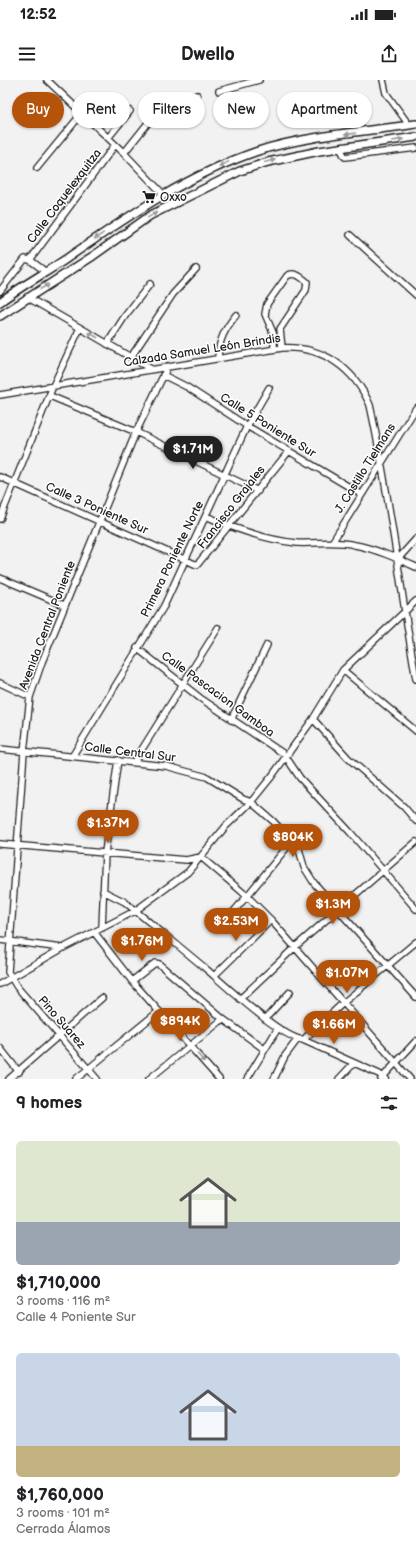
<!DOCTYPE html>
<html lang="en">
<head>
<meta charset="utf-8">
<style>
  body { margin:0; font-family:"Balsamiq Sans",sans-serif; background:#f2f2f2; color:#202124; height:100vh; display:flex; flex-direction:column; font-size:15px; white-space:nowrap }
  * { box-sizing:border-box; margin:0 }
  p { font-size:13px; color:#757577 }
  .icon { flex:none; width:22px; height:22px; fill:none; stroke:currentColor; stroke-width:2; stroke-linecap:round; stroke-linejoin:round }
  .map { position:relative; height:999px; overflow:hidden }
  .details { display:flex; flex-direction:column; background:#fff; flex:1 }
  .details>* { flex:none }
  .guide { position:absolute; left:12px; top:12px; width:392px; height:36px; display:flex; gap:8px }
  .price { position:absolute; translate:-50% -34px; padding:0 9px; border-radius:14px; background:#b45309; color:#fff; font-size:13px; line-height:26px; filter:drop-shadow(0 1px 2px #0008) }
  .price::after { content:''; position:absolute; left:50%; top:24px; width:12px; height:9px; margin-left:-6px; background:inherit; clip-path:polygon(0 0,100% 0,50% 100%) }
  .price.current { background:#222; color:#fff }
  ul { padding:0; list-style:none }
  li { display:grid; align-content:center; gap:8px; height:212px; padding:0 16px }
  li span { display:grid; place-items:center; height:124px; border-radius:6px; color:#555 }
  li>.icon { margin-inline-start:auto }
  span .icon { width:72px; height:72px; fill:#fffc; stroke-width:1 }
  li b { font-size:17px }
  h2 { display:flex; justify-content:space-between; align-items:center; height:48px; padding:0 16px; font-size:17px }
  .tag { padding:0 14px; border-radius:18px; background:#fff; box-shadow:0 1px 3px #0004; font-size:14px; line-height:36px }
  .tag.current { background:#b45309; color:#fff }
  .status { display:flex; justify-content:space-between; align-items:center; height:28px; padding:0 20px; background:#fff; direction:ltr }
  .status svg { height:11px; fill:currentColor }
  header { display:flex; justify-content:space-between; align-items:center; height:52px; padding:0 16px; background:#fff; font-size:18px; font-weight:800 }
  .map>svg:first-child { display:block }
  .lines { fill:none; stroke-linecap:round; stroke-linejoin:round }
  .minor-casing { stroke:#1c1c1c; stroke-width:8 }
  .major-casing { stroke:#1c1c1c; stroke-width:10 }
  .minor { stroke:#fff; stroke-width:5.5 }
  .major { stroke:#fff; stroke-width:7 }
  .oneway { fill:#999 }
  .labels { text-anchor:middle; stroke-width:3; stroke-linejoin:round; paint-order:stroke }
  .street-label { font-size:12px; fill:#1c1c1c; stroke:#fff }
  .poi-label { font-size:12px; fill:#1c1c1c; stroke:#fff; text-anchor:start }
</style>
</head>
<body>
<div class="status"><b>12:52</b><svg viewBox="0 0 49 12"><path d="M0 12V9h3v3zM5 12V6h3v6zM10 12V3h3v9zM15 12V0h3v12zM26 1h20v11H26zM47 4h2v5h-2z"/></svg></div>
<header><svg class="icon" aria-label="menu" viewBox="0 0 24 24"><path d="M4 6h16M4 12h16M4 18h16"/></svg>Dwello<svg class="icon" aria-label="share" viewBox="0 0 24 24"><path d="M12 15V3M7 8l5-5 5 5M5 13v7h14v-7"/></svg></header>
<div class="map">
<svg width="416" height="999" viewBox="0 0 416 999">
  <rect width="100%" height="100%" fill="#f2f2f2"/>
  <filter id="ink" filterUnits="userSpaceOnUse"><feTurbulence type="fractalNoise" baseFrequency=".025" numOctaves="2"/><feDisplacementMap in="SourceGraphic" scale="8" xChannelSelector="R" yChannelSelector="G"/><feConvolveMatrix kernelMatrix="1 2 1 2 8 2 1 2 1" color-interpolation-filters="sRGB"/></filter>
  <g filter="url(#ink)">
    <g class="lines">
      <g class="minor-casing">
        <path id="minor" d="M47,0L124,73L163,114
          M383,0L386,13L409,45
          M219,11L259,0
          M108,58L130,31
          M340,68L345,77L416,68
          M124,73L152,38L162,29L197,15
          M37,88L83,32
          M350,155L416,215
          M30,180L115,65
          M0,211L25,179L30,180L46,192
          M27,217L151,289
          M107,264L125,236L150,204
          M274,269V255L265,234L267,224L287,196C295,191 301,197 307,202L306,210L280,249L282,268
          M131,277L173,214L196,189
          M218,278C219,259 225,249 236,235
          M163,295L187,307L247,346L361,414
          M0,315L282,268C323,266 354,288 370,325C390,416 400,508 416,599
          M50,316L136,352L258,411
          M0,397L197,485L289,371
          M206,436C235,449 266,460 297,463C317,464 336,460 355,465C376,469 396,478 416,487
          M0,439L53,306L80,248
          M333,461L416,328
          M398,479L416,459
          M0,498L64,525
          M137,568L200,618L284,674L300,698L350,752L416,829
          M343,590L416,651
          M0,603L30,617
          M313,639L348,678L404,727L416,741
          M231,640L267,565
          M0,669L166,686L207,697L243,719L251,722L273,741L299,769L304,787L314,803L416,917
          M73,675L164,526L247,346L269,308
          M134,682L218,548
          M0,764L186,780L201,777L247,816L271,840L410,999
          M103,811L125,822C151,844 179,866 205,888C225,905 280,957 303,960L379,994L386,999
          M223,844L247,816L292,761
          M102,848L105,772L118,680
          M94,852L132,901L219,999
          M0,860L62,868
          M214,896L271,840
          M132,901L155,883L159,884L223,939L264,969
          M0,904L63,868L135,831L188,792L226,746L251,722L272,696L313,639L343,590L416,521
          M240,919L295,867L416,762
          M265,939L290,912
          M303,960L343,923L416,862
          M0,968L19,992
          M9,999L102,918
          M76,999L159,931
          M97,999L17,907L8,892L24,672L30,617L42,582L136,352L168,286
          M149,999L223,939
          M247,999L278,948
          M274,999L285,976L297,960
          M339,999L354,983
          M381,999L416,961"/>
      </g>
      <g class="major-casing">
        <path id="major" d="M0,222C21,206 44,194 66,179C127,137 187,95 258,71C308,55 364,52 416,44
          M0,236L93,176L151,135L240,91L268,82L319,71L416,57"/>
      </g>
      <use href="#minor" class="minor"/>
      <use href="#major" class="major"/>
    </g>
    <defs><path id="oneway-solid" d="M-6-.8H1V-3.2L6.5 0L1 3.2V.8H-6Z"/></defs>
    <g class="oneway">
      <use href="#oneway-solid" transform="translate(350 54) rotate(172)"/>
      <use href="#oneway-solid" transform="translate(398 60) rotate(-9)"/>
      <use href="#oneway-solid" transform="translate(270 81) rotate(-14)"/>
      <use href="#oneway-solid" transform="translate(224 84) rotate(154)"/>
      <use href="#oneway-solid" transform="translate(152 135) rotate(-31)"/>
      <use href="#oneway-solid" transform="translate(99 156) rotate(145)"/>
      <use href="#oneway-solid" transform="translate(44 207) rotate(-32)"/>
      <use href="#oneway-solid" transform="translate(93 255) rotate(-150)"/>
      <use href="#oneway-solid" transform="translate(201 978) rotate(49)"/>
    </g>
  </g>
  <defs>
    <g id="supermarket-bare" transform="scale(1.08)"><path d="M-6-5.5h2.5l.6 2H6L4.5 2H-2.5L-4.4-4H-6ZM-1.5 3.2a1.3 1.3 0 1 0 .1 0ZM3 3.2a1.3 1.3 0 1 0 .1 0Z" fill="#1c1c1c" stroke="#fff" stroke-width="2.5" paint-order="stroke"/></g>
  </defs>
  <g fill-rule="evenodd">
    <use href="#supermarket-bare" x="149" y="117"/>
  </g>
  <g class="labels">
    <g class="street-label">
      <text transform="translate(64 116) rotate(-53)" y="4">Calle Coquelexquitza</text>
      <text transform="translate(202 270) rotate(-9)" y="4">Calzada Samuel León Brindis</text>
      <text transform="translate(268 345) rotate(32)" y="4">Calle 5 Poniente Sur</text>
      <text transform="translate(365 388) rotate(-58)" y="4">J. Castillo Tielmans</text>
      <text transform="translate(231 427) rotate(-52)" y="4">Francisco Grajales</text>
      <text transform="translate(97 428) rotate(24)" y="4">Calle 3 Poniente Sur</text>
      <text transform="translate(172 479) rotate(-64)" y="4">Primera Poniente Norte</text>
      <text transform="translate(47 545) rotate(-69)" y="4">Avenida Central Poniente</text>
      <text transform="translate(218 614) rotate(36)" y="4">Calle Pascacion Gamboa</text>
      <text transform="translate(130 672) rotate(7)" y="4">Calle Central Sur</text>
      <text transform="translate(62 942) rotate(49)" y="4">Pino Suarez</text>
    </g>
    <g class="poi-label">
      <text x="160" y="121">Oxxo</text>
    </g>
  </g>
</svg>
<b class="price current" style="left:193px;top:390px">$1.71M</b>
<b class="price" style="left:108px;top:764px">$1.37M</b>
<b class="price" style="left:293px;top:778px">$804K</b>
<b class="price" style="left:333px;top:845px">$1.3M</b>
<b class="price" style="left:236px;top:862px">$2.53M</b>
<b class="price" style="left:142px;top:882px">$1.76M</b>
<b class="price" style="left:347px;top:914px">$1.07M</b>
<b class="price" style="left:180px;top:962px">$894K</b>
<b class="price" style="left:334px;top:965px">$1.66M</b>
<div class="guide">
<a class="tag current">Buy</a>
<a class="tag">Rent</a>
<a class="tag">Filters</a>
<a class="tag">New</a>
<a class="tag">Apartment</a>
</div>
</div>
<section class="details">
<h2>9 homes<svg class="icon" aria-label="filters" viewBox="0 0 24 24"><path d="M4 7h16M4 17h16"/><circle cx="9" cy="7" r="2"/><circle cx="15" cy="17" r="2"/></svg></h2>
<ul>
<li><span style="background:linear-gradient(#dfe7d0 65%,#9aa5b1 0)"><svg class="icon" aria-label="home" viewBox="0 0 24 24"><path d="M3 11l9-7 9 7M6 9v11h12V9"/></svg></span><div><b>$1,710,000</b><p>3 rooms · 116 m²</p><p>Calle 4 Poniente Sur</p></div></li>
<li><span style="background:linear-gradient(#c9d6e8 75%,#c2b280 0)"><svg class="icon" aria-label="home" viewBox="0 0 24 24"><path d="M3 11l9-7 9 7M6 9v11h12V9"/></svg></span><div><b>$1,760,000</b><p>3 rooms · 101 m²</p><p>Cerrada Álamos</p></div></li>
</ul>
</section>
</body>
</html>
